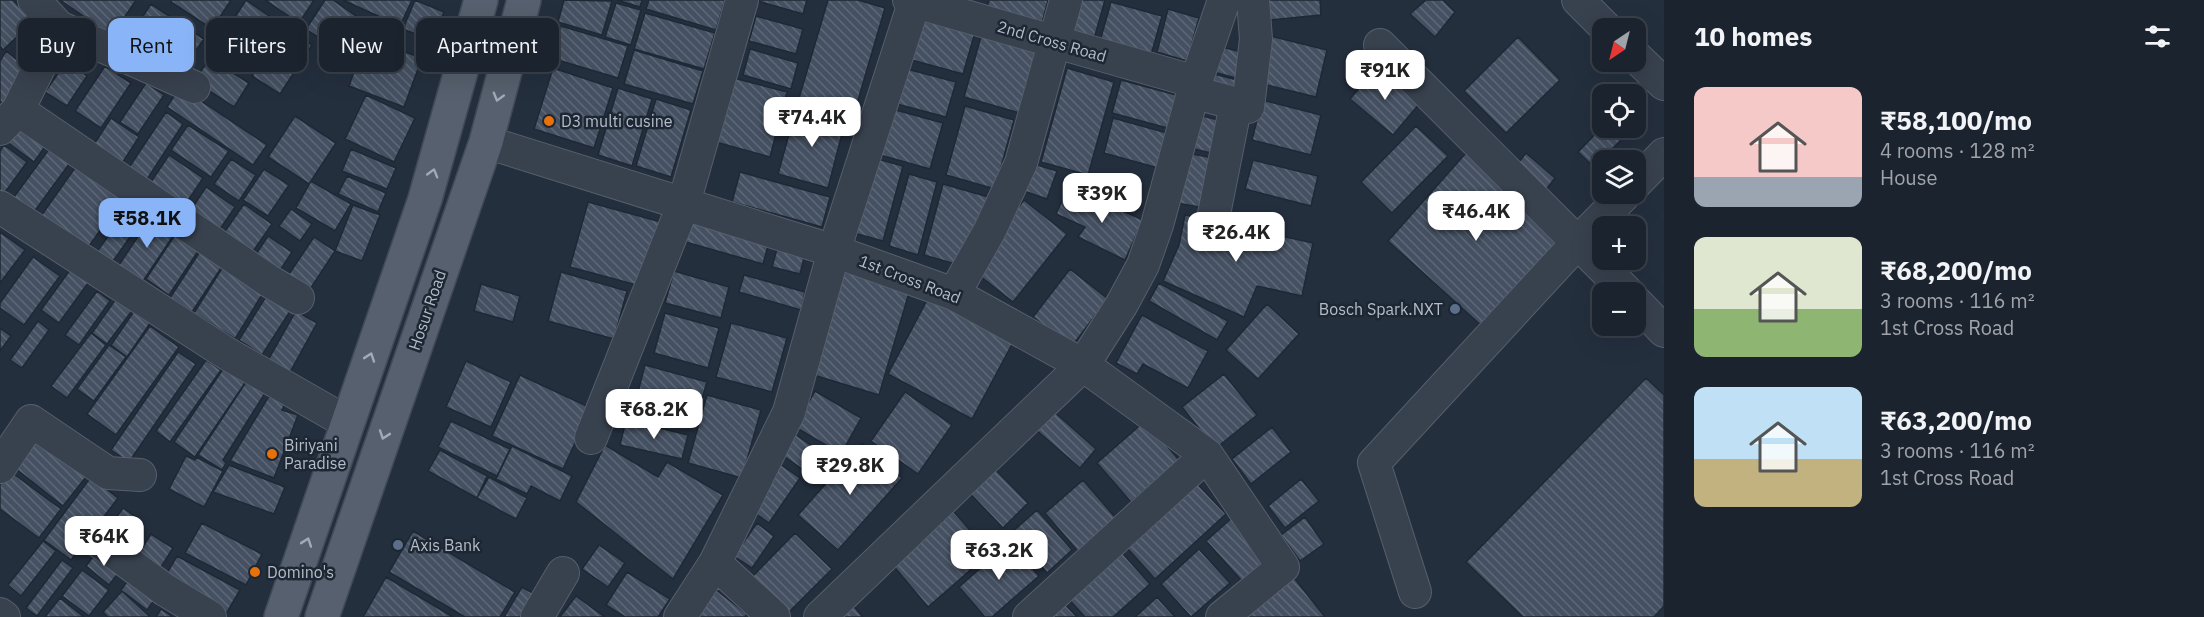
<!DOCTYPE html>
<html lang="en">
<head>
<meta charset="utf-8">
<style>
  body { margin:0; font-family:"IBM Plex Sans",sans-serif; background:#242b36; color:#f1f3f6; height:100vh; display:flex; flex-direction:column; font-size:22px; white-space:nowrap }
  * { box-sizing:border-box; margin:0 }
  p { font-size:20px; color:#a0a4aa }
  .icon { flex:none; width:33px; height:33px; fill:none; stroke:currentColor; stroke-width:2; stroke-linecap:round; stroke-linejoin:round }
  .map { position:relative; flex:1; overflow:hidden }
  .panel { display:flex; flex-direction:column; background:#1b232e; width:540px }
  .panel>* { flex:none }
  .hud { position:absolute; left:18px; top:18px; width:570px; height:54px; display:flex; gap:12px }
  .needle { width:39px; rotate:215deg }
  .tools { position:absolute; left:1592px; top:18px; display:grid; gap:12px }
  .tools a { display:grid; place-items:center; width:54px; height:54px; border-radius:12px; background:#1b232e; box-shadow:0 6px 24px #0002,0 0 0 2px #39404a; font-size:30px }
  .price { position:absolute; translate:-50% -51px; padding:0 14px; border-radius:12px; background:#fff; color:#222; font-size:20px; line-height:39px; filter:drop-shadow(0 2px 3px #0008) }
  .price::after { content:''; position:absolute; left:50%; top:36px; width:18px; height:14px; margin-left:-9px; background:inherit; clip-path:polygon(0 0,100% 0,50% 100%) }
  .price.current { background:#8ab4f8; color:#111 }
  ul { padding:0; list-style:none }
  li { display:flex; align-items:center; gap:18px; height:150px; padding:0 30px }
  li span { display:grid; place-items:center; flex:none; width:168px; height:120px; border-radius:12px; color:#555 }
  li>.icon { margin-inline-start:auto }
  span .icon { width:72px; height:72px; fill:#fffc; stroke-width:1 }
  li b { font-size:26px }
  h2 { display:flex; justify-content:space-between; align-items:center; height:72px; padding:0 30px; font-size:26px }
  .tag { padding:0 21px; border-radius:12px; background:#1b232e; box-shadow:0 6px 24px #0002,0 0 0 2px #39404a; font-size:21px; line-height:54px }
  .tag.current { background:#8ab4f8; color:#111 }
  main { display:flex; flex:1; min-height:0 }
  .map>svg:first-child { display:block }
  .building { fill:url(#building-back-hatch); stroke:#1f2835; stroke-width:1.5 }
  .lines { fill:none; stroke-linecap:round; stroke-linejoin:round }
  .minor-casing { stroke:#565f6c; stroke-width:34 }
  .major-casing { stroke:#414a57; stroke-width:36 }
  .minor { stroke:#38414e; stroke-width:32 }
  .major { stroke:#56606e; stroke-width:33 }
  .oneway { stroke:#a1aab7 }
  .food-dot { fill:#e8710a; stroke:#1d2633; stroke-width:2 }
  .service-dot { fill:#5c6f8a; stroke:#1d2633; stroke-width:2 }
  .labels { text-anchor:middle; stroke-width:5; stroke-linejoin:round; paint-order:stroke }
  .street-label { font-size:16px; fill:#b4bcc9; stroke:#1d2633 }
  .poi-label { font-size:16px; fill:#b4bcc9; stroke:#1d2633; text-anchor:start }
</style>
</head>
<body>
<main>
<div class="map">
<svg width="1664" height="617" viewBox="0 0 1664 617">
  <defs>
    <pattern id="building-back-hatch" width="6" height="6" patternUnits="userSpaceOnUse" patternTransform="scale(1.5)"><rect width="6" height="6" fill="#455162"/><path d="M-1 5l2 2M0 0l6 6M5-1l2 2" fill="none" stroke="#5d6877"/></pattern>
  </defs>
  <rect width="100%" height="100%" fill="#242f3e"/>
  <path class="building" d="M0,0H13L33,22L3,50L0,46Z
    M60,0H136L112,36Z
    M172,0H231L212,29L171,2Z
    M246,0L279,23L257,55L224,34Z
    M265,0H314L299,23Z
    M325,0H333L366,23L345,55L306,29Z
    M343,0H412L400,26Z
    M415,0L444,12L433,41L403,29Z
    M564,0L612,1L602,35L558,22Z
    M617,0H642L640,7Z
    M649,0H725L716,30L646,9Z
    M754,0H807L803,14Z
    M828,0H858L885,8L854,114L799,98Z
    M989,0H1048L1042,23L987,7Z
    M1077,0H1105L1094,39L1068,32Z
    M1267,0H1320L1321,15L1269,20Z
    M1426,0H1443L1455,12L1435,37L1410,14Z
    M1111,2L1162,16L1151,55L1100,41Z
    M616,3L641,10L631,45L605,37Z
    M151,4L204,39L181,72L129,37Z
    M1168,9L1199,18L1187,61L1157,52Z
    M645,13L715,33L704,69L634,49Z
    M921,13L976,29L963,74L908,59Z
    M756,16L803,29L796,54L749,41Z
    M561,26L628,46L618,78L551,58Z
    M285,27L312,45L280,94L252,76Z
    M982,33L1045,50L1027,115L964,97Z
    M1270,36L1327,50L1316,97L1259,83Z
    M1518,37L1560,80L1506,133L1464,91Z
    M366,38L422,58L404,107L349,86Z
    M1213,45L1242,52L1236,78L1206,70Z
    M750,49L798,63L791,89L743,75Z
    M634,50L703,71L693,104L624,84Z
    M6,51L31,71L7,106L0,101V61Z
    M210,58L249,83L234,107L194,81Z
    M66,62L87,76L67,106L45,92Z
    M105,66L131,83L101,128L75,111Z
    M1377,67L1420,103L1393,135L1350,99Z
    M553,68L613,88L594,148L534,129Z
    M903,68L956,82L946,117L893,103Z
    M1067,68L1114,82L1088,175L1041,162Z
    M1210,73L1241,81L1236,101L1205,93Z
    M730,77L787,92L770,157L712,141Z
    M1121,80L1180,96L1171,129L1112,113Z
    M146,83L164,95L138,134L120,122Z
    M180,87L267,145L253,165L167,107Z
    M618,88L652,99L632,166L598,155Z
    M366,95L415,118L394,162L345,139Z
    M656,99L691,110L671,177L636,166Z
    M1262,100L1321,115L1311,155L1252,140Z
    M965,106L1014,120L995,189L946,175Z
    M796,109L845,122L828,188L778,174Z
    M892,109L943,123L930,169L880,155Z
    M166,112L183,124L142,187L124,175Z
    M1190,113L1223,121L1215,154L1182,146Z
    M295,116L336,143L309,184L268,157Z
    M18,118L49,141L34,162L3,139Z
    M111,118L139,137L117,171L89,152Z
    M1113,118L1167,133L1158,168L1104,153Z
    M188,125L229,151L211,177L171,150Z
    M1416,126L1448,156L1392,213L1361,182Z
    M1602,127L1617,128L1625,136L1594,167L1578,152Z
    M55,141L75,156L31,216L11,201Z
    M4,145L27,162L3,195L0,193V151Z
    M351,149L396,168L387,189L342,171Z
    M1181,152L1214,158L1205,208L1171,202Z
    M1466,153L1564,249L1484,328L1388,241Z
    M1526,153L1555,178L1541,196L1511,172Z
    M169,155L203,178L181,211L147,188Z
    M870,157L903,166L883,241L850,232Z
    M231,159L256,175L239,201L214,184Z
    M1253,160L1318,176L1311,206L1245,189Z
    M1024,161L1057,171L1047,199L1015,188Z
    M77,165L123,198L87,249L41,216Z
    M264,169L289,185L268,216L243,200Z
    M740,172L830,197L822,227L732,202Z
    M909,174L937,182L918,255L889,246Z
    M347,176L386,193L378,212L338,194Z
    M311,181L351,204L335,231L296,208Z
    M943,184L992,198L962,266L924,255Z
    M206,187L235,207L214,238L185,219Z
    M1084,193L1143,220L1125,260L1078,237L1085,227L1056,214L1064,196L1079,205Z
    M1024,200L1067,234L1013,302L970,268Z
    M588,202L661,222L644,287L570,267Z
    M244,204L272,224L249,257L221,237Z
    M353,205L380,215L362,261L335,251Z
    M129,207L144,217L111,264L96,253Z
    M291,209L312,224L300,241L279,226Z
    M690,212L771,235L763,264L682,241Z
    M1185,215L1313,243L1302,296L1257,286L1244,317L1163,281L1179,245Z
    M151,217L175,233L143,281L119,265Z
    M0,232L25,250L0,283Z
    M177,232L200,248L169,295L146,279Z
    M268,236L292,252L277,275L253,259Z
    M314,237L335,251L305,297L283,283Z
    M779,242L806,250L800,274L772,267Z
    M203,247L225,262L192,312L170,298Z
    M33,257L60,276L24,325L0,308V303Z
    M226,262L266,288L235,339L194,313Z
    M839,265L911,286L879,395L807,373Z
    M1070,269L1108,299L1072,346L1033,317Z
    M70,270L88,283L59,323L41,310Z
    M674,271L729,287L721,318L665,303Z
    M561,272L627,291L614,339L548,321Z
    M744,275L805,292L801,310L739,292Z
    M1159,283L1228,321L1217,340L1149,301Z
    M481,284L520,296L513,322L474,311Z
    M272,287L296,302L262,355L239,340Z
    M933,289L1017,335L972,419L888,374Z
    M97,291L110,301L79,345L65,335Z
    M118,296L134,308L107,344L92,333Z
    M1267,304L1299,334L1258,379L1226,350Z
    M137,307L153,319L127,357L111,345Z
    M296,311L317,323L289,374L267,362Z
    M665,313L719,328L708,368L654,353Z
    M1142,315L1208,351L1188,388L1143,364L1137,374L1116,363Z
    M38,321L49,330L22,368L10,360Z
    M731,323L787,338L772,392L716,377Z
    M150,326L179,347L116,435L87,414Z
    M0,328L11,336L0,351Z
    M91,333L106,345L67,398L51,386Z
    M109,345L126,357L94,401L77,389Z
    M178,352L196,364L129,462L111,450Z
    M206,360L221,370L170,442L156,431Z
    M466,361L511,382L491,427L446,407Z
    M645,365L707,382L699,409L638,392Z
    M223,369L247,380L195,457L174,442Z
    M1224,374L1257,415L1215,449L1182,407Z
    M520,375L591,408L563,469L492,436Z
    M1646,378L1664,395V606L1654,617H1523L1466,562Z
    M248,379L267,390L223,460L226,463L222,470L198,455Z
    M815,391L861,418L841,454L795,427Z
    M905,392L952,425L918,474L871,441Z
    M707,395L761,410L742,478L688,463Z
    M269,396L285,404L282,410L298,415L274,478L230,461Z
    M1051,409L1096,449L1080,468L1034,428Z
    M626,420L688,435L682,459L620,445Z
    M451,421L510,449L497,476L438,447Z
    M1145,421L1179,460L1131,502L1097,463Z
    M1272,427L1291,452L1251,484L1232,459Z
    M29,432L86,477L63,506L6,461Z
    M792,432L826,456L812,476L778,452Z
    M862,443L902,478L838,550L798,515Z
    M605,445L658,477L667,462L723,495L673,579L576,502Z
    M512,446L572,476L560,501L531,486L527,494L496,479Z
    M440,450L487,476L477,498L428,471Z
    M186,456L195,460L196,457L223,471L204,507L169,489Z
    M985,459L1028,503L1003,528L960,483Z
    M777,462L800,478L769,523L746,507Z
    M229,465L285,487L274,514L213,492Z
    M3,466L61,509L39,538L0,509V470Z
    M1190,476L1226,514L1155,579L1120,540Z
    M91,477L118,498L71,560L44,540Z
    M489,477L527,498L516,519L477,498Z
    M1301,479L1319,501L1285,528L1268,506Z
    M1083,480L1120,523L1082,556L1045,513Z
    M947,504L990,553L928,607L886,557Z
    M123,508L139,519L120,546L104,535Z
    M1037,510L1072,550L1047,573L1012,532Z
    M1233,517L1269,557L1242,581L1206,541Z
    M1305,517L1324,544L1300,561L1281,535Z
    M202,523L262,554L246,585L185,553Z
    M757,523L774,536L752,568L734,556Z
    M413,531L515,592L500,617H465L389,572Z
    M795,533L832,569L787,614L751,578Z
    M151,534L173,548L156,575L134,561Z
    M43,541L56,551L21,596L8,585Z
    M1010,542L1039,576L992,617H985L959,587Z
    M599,545L625,563L608,587L582,569Z
    M1117,547L1150,584L1113,617H1085L1065,595Z
    M99,549L123,567L109,585L86,566Z
    M1199,549L1230,583L1191,617L1161,584Z
    M177,556L240,590L226,614L163,580Z
    M62,560L73,568L37,616L26,608Z
    M1287,569L1325,617H1228Z
    M82,570L109,590L89,616L62,596Z
    M134,572L160,592L147,610L121,590Z
    M627,572L670,599L658,617H625L606,605Z
    M386,577L453,617H363Z
    M522,587L543,599L532,617H504Z
    M715,589L747,614L745,617H693Z
    M122,591L149,616L148,617H108L103,612Z
    M576,596L605,617H560Z
    M1157,597L1175,617H1135Z
    M60,598L84,617H45Z
    M1061,600L1077,617H1043Z
    M850,602L863,617H832Z
    M161,609L173,617H156Z"/>
  <g class="lines">
    <g class="minor-casing">
      <path id="minor" d="M34,0L59,27L194,87
        M909,0L1196,82
        M1578,0L1606,28
        M1380,45L1627,292
        M1635,56L1664,84
        M1193,92L1248,107L1256,39L1253,0
        M18,110L269,281L298,298
        M0,129L18,110L59,27
        M486,142L834,251L954,294L1083,365L1207,455L1283,567L1222,617
        M1635,184L1664,154
        M0,207L226,353L348,423
        M1214,214L1236,104
        M954,294L990,230L1021,163L1066,0
        M1635,301L1664,331
        M591,438L684,203L742,0
        M0,467L31,421L108,473L140,475
        M96,539L165,590L210,617
        M715,563L774,617
        M1415,592L1374,463L1578,242L1625,194
        M0,614L4,617
        M537,617L563,573
        M680,617L715,563L789,412L834,251L915,0
        M820,617L1083,365L1122,304L1143,265L1157,225L1196,82L1224,0
        M1029,617L1207,455"/>
    </g>
    <g class="major-casing">
      <path id="major" d="M281,617L425,199L481,0
        M322,617L486,142L524,0"/>
    </g>
    <use href="#minor" class="minor"/>
    <use href="#major" class="major"/>
  </g>
  <defs><path id="oneway-chevron" d="M-2-3.5L2.5 0L-2 3.5" fill="none" stroke-width="1.6" stroke-linecap="round" stroke-linejoin="round" transform="scale(1.5)"/></defs>
  <g class="oneway">
    <use href="#oneway-chevron" transform="translate(498 97) rotate(106)"/>
    <use href="#oneway-chevron" transform="translate(433 173) rotate(-74)"/>
    <use href="#oneway-chevron" transform="translate(370 357) rotate(-71)"/>
    <use href="#oneway-chevron" transform="translate(384 435) rotate(109)"/>
    <use href="#oneway-chevron" transform="translate(307 542) rotate(-71)"/>
  </g>
  <g class="food-dot">
    <circle cx="549" cy="121" r="6"/>
    <circle cx="272" cy="454" r="6"/>
    <circle cx="255" cy="572" r="6"/>
  </g>
  <g class="service-dot">
    <circle cx="1455" cy="309" r="6"/>
    <circle cx="398" cy="545" r="6"/>
  </g>
  <g class="labels">
    <g class="street-label">
      <text transform="translate(1052 41) rotate(16)" y="6">2nd Cross Road</text>
      <text transform="translate(910 279) rotate(21)" y="6">1st Cross Road</text>
      <text transform="translate(427 310) rotate(-71)" y="6">Hosur Road</text>
    </g>
    <g class="poi-label">
      <text x="561" y="127">D3 multi cusine</text>
      <text x="1443" y="315" text-anchor="end">Bosch Spark.NXT</text>
      <text x="284" y="451">Biriyani<tspan x="284" dy="18">Paradise</tspan></text>
      <text x="410" y="551">Axis Bank</text>
      <text x="267" y="578">Domino's</text>
    </g>
  </g>
</svg>
<div class="tools">
<a><svg class="needle" viewBox="-14 -14 28 28"><path d="M0-13l5 13h-10z" fill="#e53935"/><path d="M0 13l5-13h-10z" fill="#a0a4aa"/></svg></a>
<a><svg class="icon" aria-label="locate" viewBox="0 0 24 24"><circle cx="12" cy="12" r="6"/><path d="M12 2v4M12 18v4M2 12h4M18 12h4"/></svg></a>
<a><svg class="icon" aria-label="layers" viewBox="0 0 24 24"><path d="M12 4l9 5-9 5-9-5zM3 14l9 5 9-5"/></svg></a>
<a>+</a>
<a>−</a>
</div>
<b class="price" style="left:1385px;top:101px">₹91K</b>
<b class="price" style="left:812px;top:148px">₹74.4K</b>
<b class="price" style="left:1102px;top:224px">₹39K</b>
<b class="price" style="left:1476px;top:242px">₹46.4K</b>
<b class="price current" style="left:147px;top:249px">₹58.1K</b>
<b class="price" style="left:1236px;top:263px">₹26.4K</b>
<b class="price" style="left:654px;top:440px">₹68.2K</b>
<b class="price" style="left:850px;top:496px">₹29.8K</b>
<b class="price" style="left:104px;top:567px">₹64K</b>
<b class="price" style="left:999px;top:581px">₹63.2K</b>
<div class="hud">
<a class="tag">Buy</a>
<a class="tag current">Rent</a>
<a class="tag">Filters</a>
<a class="tag">New</a>
<a class="tag">Apartment</a>
</div>
</div>
<section class="panel">
<h2>10 homes<svg class="icon" aria-label="filters" viewBox="0 0 24 24"><path d="M4 7h16M4 17h16"/><circle cx="9" cy="7" r="2"/><circle cx="15" cy="17" r="2"/></svg></h2>
<ul>
<li><span style="background:linear-gradient(#f6c9c9 75%,#9aa5b1 0)"><svg class="icon" aria-label="home" viewBox="0 0 24 24"><path d="M3 11l9-7 9 7M6 9v11h12V9"/></svg></span><div><b>₹58,100/mo</b><p>4 rooms · 128 m²</p><p>House</p></div></li>
<li><span style="background:linear-gradient(#dfe7d0 60%,#8fb573 0)"><svg class="icon" aria-label="home" viewBox="0 0 24 24"><path d="M3 11l9-7 9 7M6 9v11h12V9"/></svg></span><div><b>₹68,200/mo</b><p>3 rooms · 116 m²</p><p>1st Cross Road</p></div></li>
<li><span style="background:linear-gradient(#bfe0f5 60%,#c2b280 0)"><svg class="icon" aria-label="home" viewBox="0 0 24 24"><path d="M3 11l9-7 9 7M6 9v11h12V9"/></svg></span><div><b>₹63,200/mo</b><p>3 rooms · 116 m²</p><p>1st Cross Road</p></div></li>
</ul>
</section>
</main>
</body>
</html>
